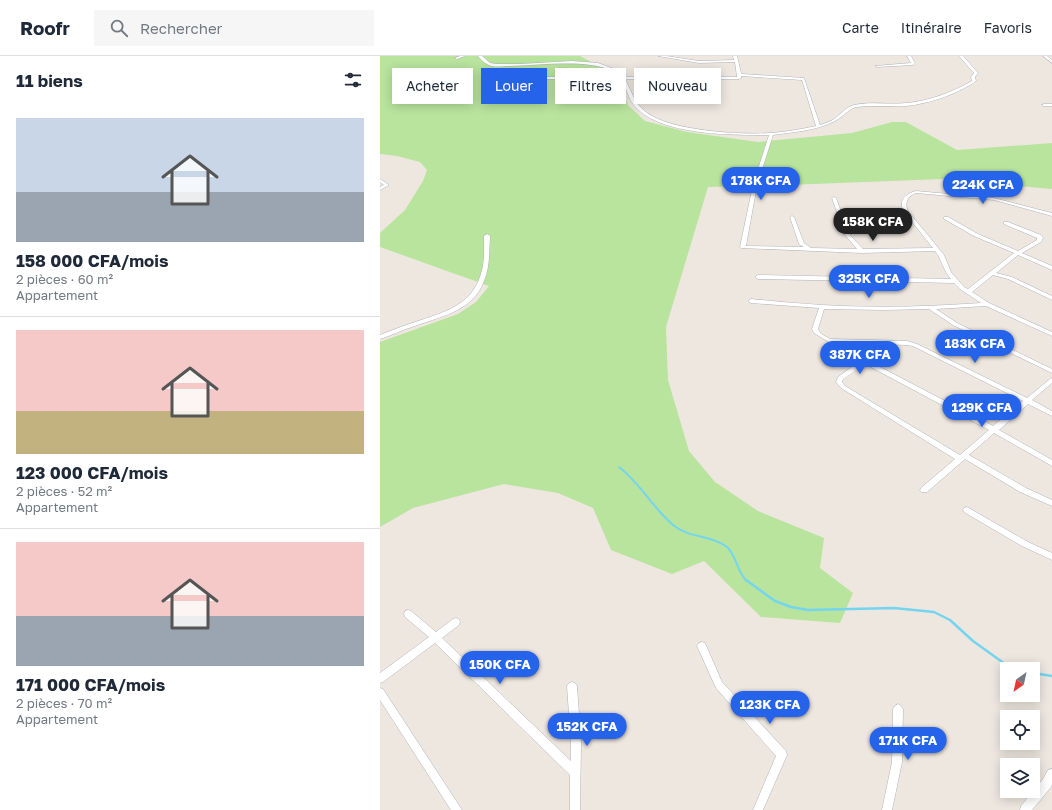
<!DOCTYPE html>
<html lang="fr">
<head>
<meta charset="utf-8">
<style>
  body { margin:0; font-family:"Golos Text",sans-serif; background:#f6f6f7; color:#1f2937; height:100vh; display:flex; flex-direction:column; font-size:15px; white-space:nowrap }
  * { box-sizing:border-box; margin:0 }
  p { font-size:13px; color:#747a83 }
  .icon { flex:none; width:22px; height:22px; fill:none; stroke:currentColor; stroke-width:2; stroke-linecap:round; stroke-linejoin:round }
  .map { position:relative; flex:1; overflow:hidden }
  .side { display:flex; flex-direction:column; background:#fff; width:380px }
  .side>* { flex:none }
  .guide { position:absolute; left:12px; top:12px; width:380px; height:36px; display:flex; gap:8px }
  .needle { width:26px; rotate:213deg }
  .fabs { position:absolute; left:620px; top:606px; display:grid; gap:8px }
  .fabs a { display:grid; place-items:center; width:40px; height:40px; border-radius:0px; background:#fff; box-shadow:0 2px 10px #0003; font-size:20px }
  .price { position:absolute; translate:-50% -34px; padding:0 9px; border-radius:14px; background:#2563eb; color:#fff; font-size:13px; line-height:26px; filter:drop-shadow(0 1px 2px #0008) }
  .price::after { content:''; position:absolute; left:50%; top:24px; width:12px; height:9px; margin-left:-6px; background:inherit; clip-path:polygon(0 0,100% 0,50% 100%) }
  .price.current { background:#222; color:#fff }
  ul { padding:0; list-style:none }
  li { display:grid; align-content:center; gap:8px; height:212px; padding:0 16px }
  li+li { border-top:1px solid #e0e1e3 }
  li span { display:grid; place-items:center; height:124px; border-radius:0px; color:#555 }
  li>.icon { margin-inline-start:auto }
  span .icon { width:72px; height:72px; fill:#fffc; stroke-width:1 }
  li b { font-size:17px }
  h2 { display:flex; justify-content:space-between; align-items:center; height:48px; padding:0 16px; font-size:17px }
  .tag { padding:0 14px; border-radius:0px; background:#fff; box-shadow:0 2px 10px #0003; font-size:14px; line-height:36px }
  .tag.current { background:#2563eb; color:#fff }
  header { display:flex; align-items:center; gap:24px; box-sizing:border-box; height:56px; padding:0 20px; background:#fff; border-bottom:1px solid #e0e1e3 }
  header strong { font-size:19px }
  nav { display:flex; gap:22px; margin-inline-start:auto; font-size:14px }
  .search { width:280px; height:36px; background:#f6f6f7; display:flex; align-items:center; gap:10px; box-sizing:border-box; padding:0 14px; border-radius:0px; color:#747a83; font-size:15px }
  main { display:flex; flex:1; min-height:0 }
  .map>svg:first-child { display:block }
  .green { fill:#b9e49d }
  .lines { fill:none; stroke-linecap:round; stroke-linejoin:round }
  .stream-far1 { stroke:#74d5ef; stroke-width:2 }
  .stream { stroke:#74d5ef; stroke-width:2.5 }
  .minor-casing { stroke:#b0b3bd; stroke-width:1 }
  .minor { fill:#fff; fill-rule:evenodd }
</style>
</head>
<body>
<header>
<strong>Roofr</strong>
<div class="search"><svg class="icon" aria-label="search" viewBox="0 0 24 24"><circle cx="10" cy="10" r="6"/><path d="M15 15l6 6"/></svg>Rechercher</div>
<nav><a>Carte</a><a>Itinéraire</a><a>Favoris</a></nav>
</header>
<main>
<section class="side">
<h2>11 biens<svg class="icon" aria-label="filters" viewBox="0 0 24 24"><path d="M4 7h16M4 17h16"/><circle cx="9" cy="7" r="2"/><circle cx="15" cy="17" r="2"/></svg></h2>
<ul>
<li><span style="background:linear-gradient(#c9d6e8 60%,#9aa5b1 0)"><svg class="icon" aria-label="home" viewBox="0 0 24 24"><path d="M3 11l9-7 9 7M6 9v11h12V9"/></svg></span><div><b>158 000 CFA/mois</b><p>2 pièces · 60 m²</p><p>Appartement</p></div></li>
<li><span style="background:linear-gradient(#f6c9c9 65%,#c2b280 0)"><svg class="icon" aria-label="home" viewBox="0 0 24 24"><path d="M3 11l9-7 9 7M6 9v11h12V9"/></svg></span><div><b>123 000 CFA/mois</b><p>2 pièces · 52 m²</p><p>Appartement</p></div></li>
<li><span style="background:linear-gradient(#f6c9c9 60%,#9aa5b1 0)"><svg class="icon" aria-label="home" viewBox="0 0 24 24"><path d="M3 11l9-7 9 7M6 9v11h12V9"/></svg></span><div><b>171 000 CFA/mois</b><p>2 pièces · 70 m²</p><p>Appartement</p></div></li>
</ul>
</section>
<div class="map">
<svg width="672" height="754" viewBox="0 0 672 754">
  <rect width="100%" height="100%" fill="#eee7e0"/>
  <path class="green" d="M0,0H200L236,19L248,49L265,65L307,76L378,86L472,77L512,66H526L577,94L672,87V133L563,123L408,129L328,131L286,271L288,324L309,395L335,426L378,455L444,482L440,512L473,537L460,567L381,561L324,505L292,518L231,494L213,452L178,437L124,428L33,452L0,471V286L78,258L96,246L109,230L0,191V177L25,154L43,125L47,114L40,106L17,100L0,98Z"/>
  <g class="lines">
    <path class="stream-far1" d="M239,411C260,427 273,452 293,469C308,482 332,479 347,491C357,500 357,517 367,525"/>
    <path class="stream" d="M366,524L395,545L411,551L428,554L514,552L554,556L570,564L593,585L632,613
      M653,617L672,620"/>
    <g class="minor-casing">
      <path id="minor" d="M80,0H85L77,3L75,2Z
        M98,0H102L110,7L116,8H140L192,5L218,7L237,14L244,21H357L355,6L319,7L278,0H286L319,5L354,4L353,0H357L361,17L362,18L424,22L440,69C445,67 450,66 454,63C461,58 466,51 474,49C491,45 509,49 526,47C550,45 572,36 592,25L591,21L594,17L579,0H583L598,17L595,21L596,25C578,38 548,48 526,50C510,51 493,49 476,51C467,54 462,62 453,66C435,75 413,76 393,79L377,129L366,190L424,191L419,188L410,161L412,160L414,161L424,187L431,192L477,193L465,179L452,142L454,141L456,142L470,179L483,193L553,192L524,156C518,145 525,138 536,135L614,142L672,157V160L614,144L536,137C528,140 524,147 528,155L564,199L571,216L584,231L588,233L634,197L594,180L564,163V161H568L598,178L638,195L657,184V182L624,168V166H628L661,179L663,182L661,186L642,197L672,210V214L638,199L616,217L632,221L672,240V244L628,223L613,219L592,236L609,247L672,276V280L606,250L556,253L577,267L672,313V317L573,269L549,253L504,254L444,253L438,273C440,278 446,281 451,283L527,285L537,288L647,342L670,323L672,322V327L652,344L672,355V360L648,348L619,374L672,404V410L614,377L589,399L646,432L672,444V450L640,436L585,403L547,436H541L540,434L541,432L575,403L461,332L456,326L458,321L480,305L434,277L432,273L439,252L371,247L368,245L371,243C402,246 432,249 463,250C509,252 555,250 601,247L580,233L574,227L378,223L375,221L378,219L571,223C563,214 562,204 555,195L482,197L361,192L360,191L373,129L389,79C352,79 277,80 253,48C248,41 246,31 242,23H160L158,22L160,21H240C222,0 156,10 129,10C122,10 113,12 107,8C104,7 101,3 98,0ZM361,20L422,24L436,70C422,73 406,76 391,77C361,79 289,75 266,56C254,47 252,36 245,23H359L361,22ZM457,287L527,289L533,290L643,345L613,370L477,299ZM485,308L609,374L580,399L465,330L462,326L463,323Z
        M527,0H531L535,7L533,9L497,11L495,10L531,7Z
        M663,0H667L672,4V7Z
        M664,48H672V50H663L662,49Z
        M0,123L9,129L0,134V131L4,129L0,126Z
        M107,178L110,180C109,196 110,211 104,225C93,256 58,261 32,271C21,274 11,280 0,283V279C12,274 23,270 35,266C65,256 94,249 102,214C105,203 104,191 104,180Z
        M587,451L648,486L672,497V504L642,490L584,456L583,454L584,452Z
        M28,554L31,555L56,576L73,563L76,562L79,563L80,566L79,569L62,582L191,705V687L187,630L189,627L192,626L195,627L197,630L201,687L200,754H190V719L55,587L3,626L0,627V617L49,581L25,561L24,558L25,555Z
        M322,586L325,587L342,626L406,695L407,699L383,754H373L396,700L336,632L317,590L319,587Z
        M0,632L3,633L82,754H71L0,644Z
        M518,648L521,650L523,653L522,706L512,754H502L512,706L513,653L515,650Z
        M672,713V728L671,731L652,754H640L641,750L663,723L668,714Z"/>
    </g>
    <use href="#minor" class="minor"/>
  </g>
</svg>
<div class="fabs">
<a><svg class="needle" viewBox="-14 -14 28 28"><path d="M0-13l5 13h-10z" fill="#e53935"/><path d="M0 13l5-13h-10z" fill="#747a83"/></svg></a>
<a><svg class="icon" aria-label="locate" viewBox="0 0 24 24"><circle cx="12" cy="12" r="6"/><path d="M12 2v4M12 18v4M2 12h4M18 12h4"/></svg></a>
<a><svg class="icon" aria-label="layers" viewBox="0 0 24 24"><path d="M12 4l9 5-9 5-9-5zM3 14l9 5 9-5"/></svg></a>
</div>
<b class="price" style="left:381px;top:145px">178K CFA</b>
<b class="price" style="left:603px;top:149px">224K CFA</b>
<b class="price current" style="left:493px;top:186px">158K CFA</b>
<b class="price" style="left:489px;top:243px">325K CFA</b>
<b class="price" style="left:595px;top:308px">183K CFA</b>
<b class="price" style="left:480px;top:319px">387K CFA</b>
<b class="price" style="left:602px;top:372px">129K CFA</b>
<b class="price" style="left:120px;top:629px">150K CFA</b>
<b class="price" style="left:390px;top:669px">123K CFA</b>
<b class="price" style="left:207px;top:691px">152K CFA</b>
<b class="price" style="left:528px;top:705px">171K CFA</b>
<div class="guide">
<a class="tag">Acheter</a>
<a class="tag current">Louer</a>
<a class="tag">Filtres</a>
<a class="tag">Nouveau</a>
</div>
</div>
</main>
</body>
</html>
